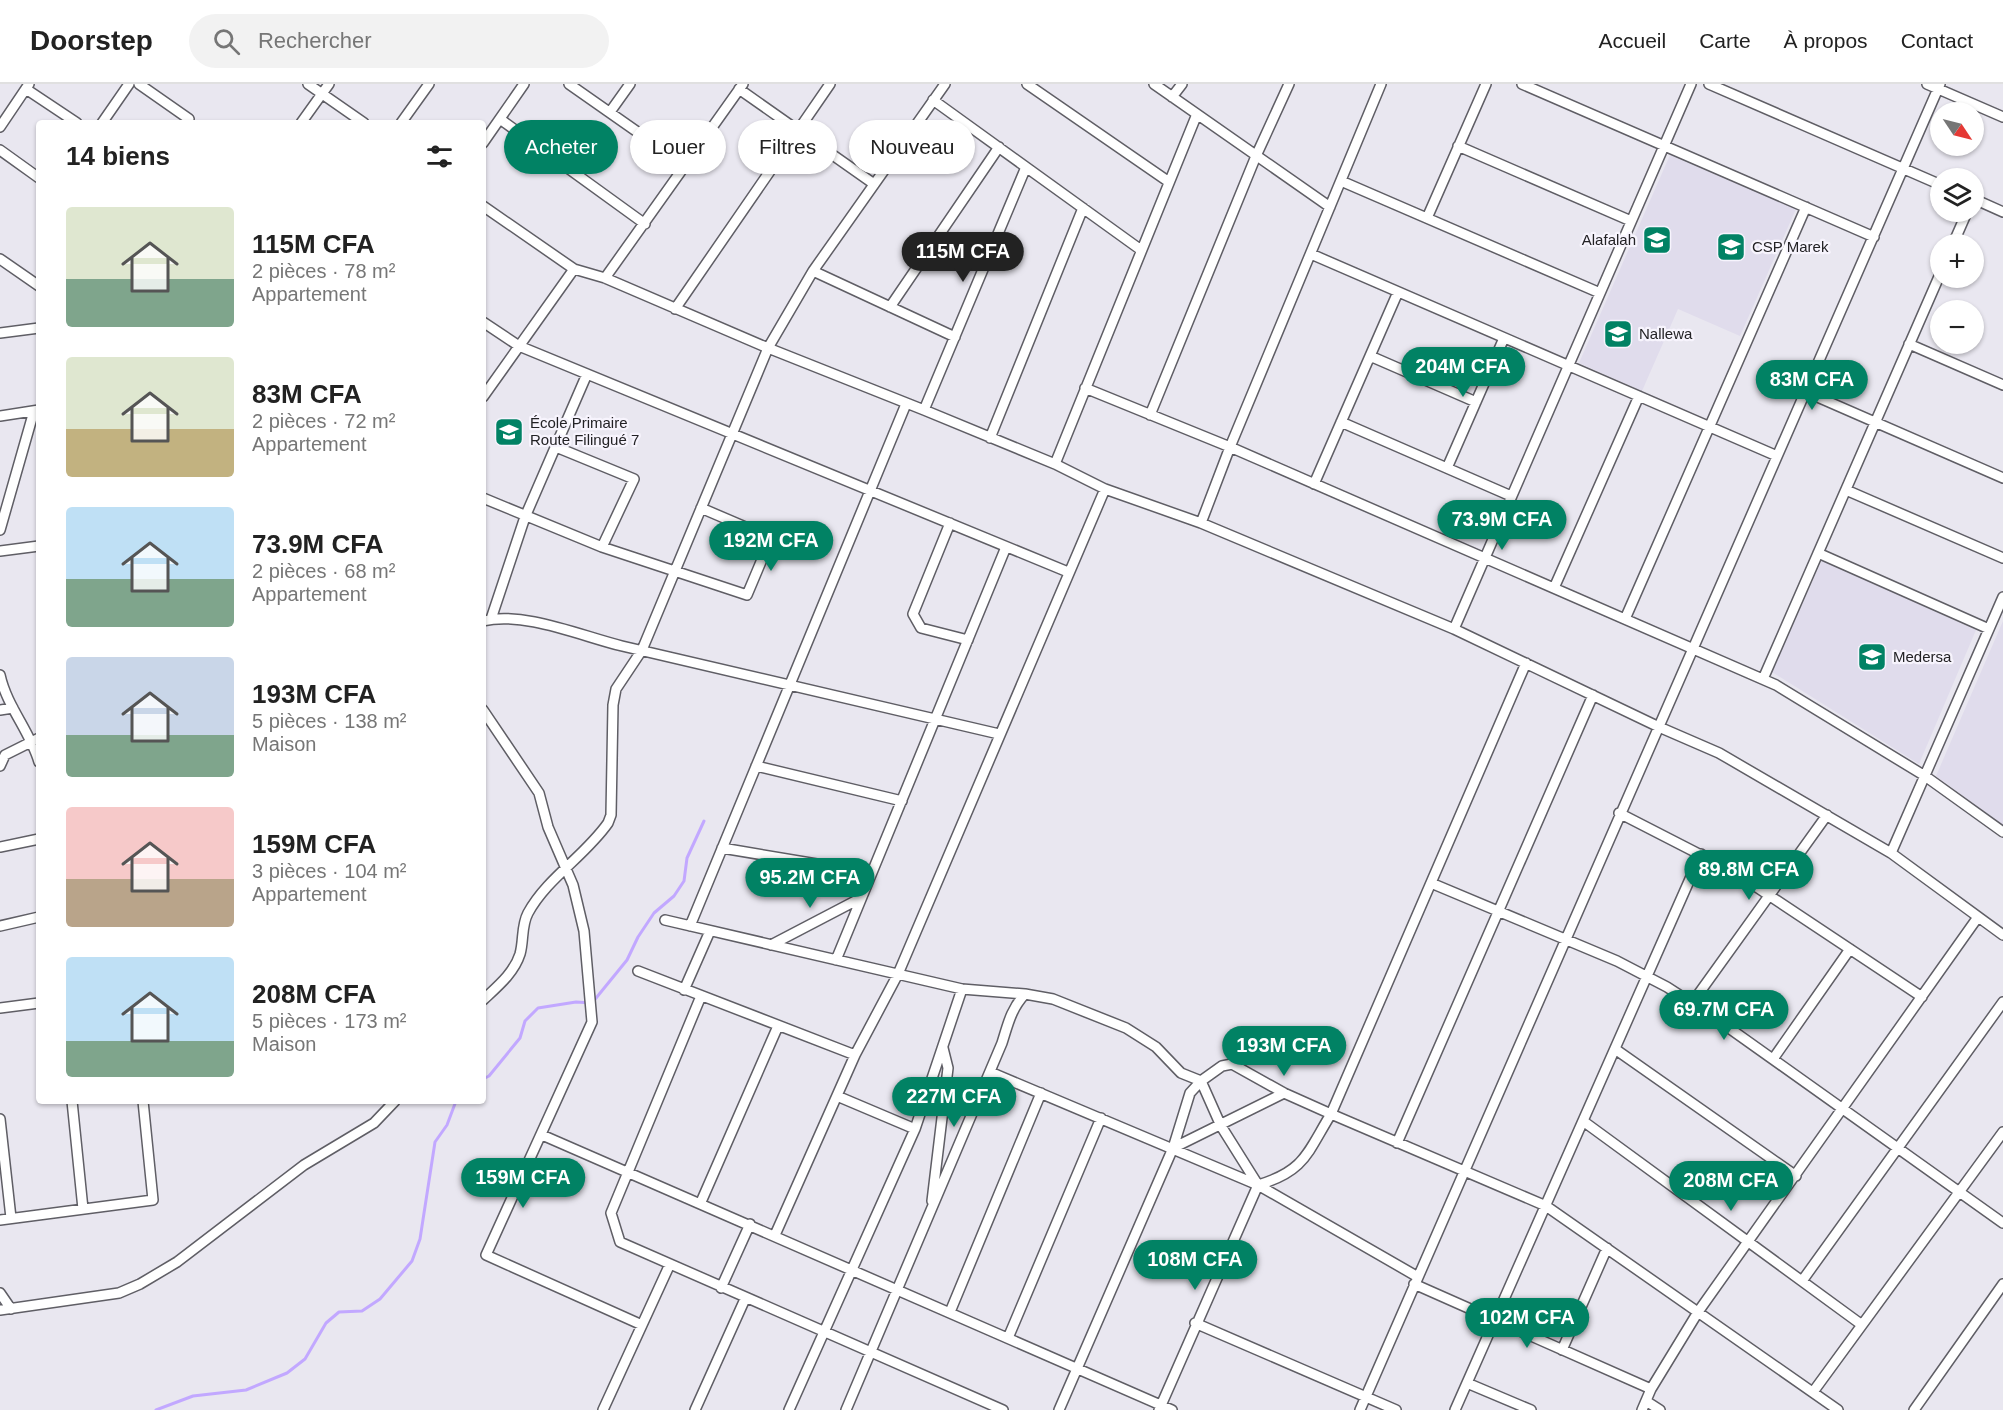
<!DOCTYPE html>
<html lang="fr">
<head>
<meta charset="utf-8">
<style>
  body { margin:0; font-family:Helvetica,sans-serif; background:#f2f2f2; color:#222; height:100vh; display:flex; flex-direction:column; font-size:22px; white-space:nowrap }
  * { box-sizing:border-box; margin:0 }
  p { font-size:20px; color:#767676 }
  .icon { flex:none; width:33px; height:33px; fill:none; stroke:currentColor; stroke-width:2; stroke-linecap:round; stroke-linejoin:round }
  .map { position:relative; flex:1; overflow:hidden }
  .sheet { position:absolute; left:36px; top:36px; width:450px; height:984px; display:flex; flex-direction:column; background:#fff; border-radius:6px; box-shadow:0 2px 4px #0004 }
  .sheet>* { flex:none }
  .top-card { position:absolute; left:504px; top:36px; width:570px; height:54px; display:flex; gap:12px }
  .needle { width:39px; rotate:125deg }
  .buttons { position:absolute; left:1930px; top:18px; display:grid; gap:12px }
  .buttons a { display:grid; place-items:center; width:54px; height:54px; border-radius:50%; background:#fff; box-shadow:0 2px 4px #0004; font-size:30px }
  .price { position:absolute; translate:-50% -51px; padding:0 14px; border-radius:21px; background:#018264; color:#fff; font-size:20px; line-height:39px; filter:drop-shadow(0 2px 3px #0008) }
  .price::after { content:''; position:absolute; left:50%; top:36px; width:18px; height:14px; margin-left:-9px; background:inherit; clip-path:polygon(0 0,100% 0,50% 100%) }
  .price.active { background:#222; color:#fff }
  ul { padding:0; list-style:none }
  li { display:flex; align-items:center; gap:18px; height:150px; padding:0 30px }
  li span { display:grid; place-items:center; flex:none; width:168px; height:120px; border-radius:6px; color:#555 }
  li>.icon { margin-inline-start:auto }
  span .icon { width:72px; height:72px; fill:#fffc; stroke-width:1 }
  li b { font-size:26px }
  h2 { display:flex; justify-content:space-between; align-items:center; height:72px; padding:0 30px; font-size:26px }
  .tag { padding:0 21px; border-radius:27px; background:#fff; box-shadow:0 2px 4px #0004; font-size:21px; line-height:54px }
  .tag.active { background:#018264; color:#fff }
  header { display:flex; align-items:center; gap:36px; box-sizing:border-box; height:84px; padding:0 30px; background:#fff; border-bottom:2px solid #e0e0e0 }
  header strong { font-size:28px }
  nav { display:flex; gap:33px; margin-inline-start:auto; font-size:21px }
  .search { width:420px; height:54px; background:#f2f2f2; display:flex; align-items:center; gap:15px; box-sizing:border-box; padding:0 21px; border-radius:33px; color:#767676; font-size:22px }
  .map>svg:first-child { display:block }
  .built { fill:#e0dcec }
  .lines { fill:none; stroke-linecap:round; stroke-linejoin:round }
  .stream { stroke:#c2a8ff; stroke-width:3 }
  .minor-casing { stroke:#5f5e65; stroke-width:12 }
  .minor { stroke:#fff; stroke-width:9 }
  .labels { text-anchor:middle; stroke-width:4.5; stroke-linejoin:round; paint-order:stroke }
  .poi-label { font-size:15px; fill:#232225; stroke:#f7f4fd; text-anchor:start }
</style>
</head>
<body>
<header>
<strong>Doorstep</strong>
<div class="search"><svg class="icon" aria-label="search" viewBox="0 0 24 24"><circle cx="10" cy="10" r="6"/><path d="M15 15l6 6"/></svg>Rechercher</div>
<nav><a>Accueil</a><a>Carte</a><a>À propos</a><a>Contact</a></nav>
</header>
<div class="map">
<svg width="2003" height="1326" viewBox="0 0 2003 1326">
  <rect width="100%" height="100%" fill="#e9e7f0"/>
  <path class="built" d="M1670,71L1796,125L1740,252L1678,225L1642,307L1579,279Z
    M1822,476L1976,546L1919,680L1772,588Z
    M2003,537V741L1936,692Z"/>
  <g class="lines">
    <path class="stream" d="M483,995L489,992L520,954L525,937L538,924L576,918L592,919L627,876L638,853L654,829L674,812L684,797L687,774L704,737
      M156,1326L193,1312L246,1306L287,1289L305,1275L326,1239L339,1228L362,1227L380,1215L412,1177L420,1155L435,1058L447,1041L456,1017"/>
    <g class="minor-casing">
      <path id="minor" d="M139,0L189,35L186,39
        M308,0L364,39
        M569,0L686,82
        M1027,0L1169,98
        M1154,0L1330,123
        M1522,0L1874,153
        M1709,0L1941,101
        M1927,0L2003,33
        M26,5L77,39
        M739,5L874,100
        M1172,13L1182,0
        M933,16L1141,166
        M610,28L630,0
        M500,35L645,140
        M102,39L129,0
        M301,39L329,0
        M401,39L429,0
        M0,43L29,0
        M483,59L524,0
        M1458,62L1631,137
        M0,66L39,94
        M1341,97L1600,209
        M1974,115L2003,128
        M483,122L574,185L605,194L768,264L924,326L1055,380L1105,405L1201,439L1454,545L1659,643L1719,669L1891,769L2003,851
        M1427,134L1486,0
        M1953,160L1967,128
        M1311,170L1777,372
        M0,175L39,202
        M813,187L955,253
        M605,194L743,0
        M890,223L999,63
        M675,225L830,0
        M483,238L519,262L1068,488
        M0,249L39,244
        M1909,260L2003,301
        M1370,272L1476,318
        M1085,304L1230,363L1776,601L1925,692L2003,748
        M1806,308L2003,394
        M483,313L574,185
        M924,326L1026,83
        M1150,331L1256,72L1289,0
        M0,332L39,326
        M1341,338L1511,412
        M990,354L1083,124
        M556,363L634,395L602,463
        M1055,380L1197,30
        M1447,384L1504,254
        M1314,400L1398,208
        M1846,406L2003,474
        M483,414L602,463L747,511L771,454L701,424
        M950,439L913,530L921,544L968,556
        M1201,439L1230,363L1381,0
        M0,446L34,327
        M0,467L39,462
        M1818,469L1989,545
        M1554,504L1639,312
        M491,535L525,433L587,290
        M1625,535L1806,123
        M483,537C524,527 581,552 622,562L999,650
        M1454,545L1691,0
        M0,591C7,623 30,647 39,678
        M1763,595L1941,188
        M0,626L13,624
        M483,626L539,709L548,743L573,801L584,847L592,938L486,1171L642,1241
        M0,682L5,671L39,654
        M756,682L902,717
        M1619,729L1734,788L1922,913
        M0,763L39,755
        M722,764L871,789
        M1891,769L2003,513
        M1431,799L1617,877L1667,903L1715,934L2003,1139
        M665,836L962,905L1025,910L1053,915L1126,944L1156,963L1181,989L1201,997L1222,982L1232,980L1284,1009L1331,1030L1546,1122L1838,1326
        M0,842L39,833
        M690,842L906,320
        M771,861L861,814
        M836,876L1006,463
        M638,887L855,971
        M684,906L710,847
        M701,912L611,1129L620,1158L1003,1326
        M483,916C498,902 514,889 520,870C524,856 521,842 528,829C547,794 585,772 608,739L611,731L613,621L616,605L642,566L768,264L813,187L945,0
        M1692,919L1827,731
        M0,924L39,919
        M1615,965L1796,1092
        M1773,975L1850,865
        M990,988L1258,1101L1418,1193
        M837,1012L915,1045
        M72,1017L83,1125
        M0,1035L11,1134
        M1583,1037L1862,1241
        M542,1051L1172,1326
        M1397,1059L1593,611
        M1173,1064L1284,1009
        M932,1117L948,984L943,964
        M701,1118L778,942
        M0,1136L153,1116L143,1017
        M775,1151L855,971L898,890L1105,405
        M1802,1197L2003,918
        M1414,1200L1651,1305
        M721,1204L750,1140
        M0,1209L11,1225
        M0,1226L119,1209L140,1200L177,1178L304,1081L374,1039L395,1017
        M950,1228L1041,1009
        M1195,1239L1396,1326
        M1008,1254L1101,1034
        M1562,1266L1607,1164
        M1467,1299L1531,1326
        M1813,1308L2003,1048
        M1646,1317L1660,1326
        M603,1326L670,1180
        M695,1326L745,1215
        M789,1326L915,1045L962,905
        M846,1326L1002,959C1008,940 1011,925 1025,910
        M1059,1326L1173,1064L1190,1009L1201,997L1221,1042L1258,1101
        M1159,1326L1258,1101C1305,1087 1307,1069 1331,1030L1526,579
        M1360,1326L1940,0
        M1455,1326L1701,770
        M1642,1326L1651,1305L1698,1228L1978,833
        M1914,1326L2003,1200"/>
    </g>
    <use href="#minor" class="minor"/>
  </g>
  <defs>
    <g id="school-square" transform="scale(1.5)"><rect x="-9" y="-9" width="18" height="18" rx="4" fill="#018264" stroke="#f7f4fd"/><path d="M0-5L7-2L0 1L-7-2ZM-4 1L0 2.5L4 1V4Q0 6-4 4Z" fill="#fff"/></g>
  </defs>
  <g fill-rule="evenodd">
    <use href="#school-square" x="1657" y="156"/>
    <use href="#school-square" x="1731" y="163"/>
    <use href="#school-square" x="1618" y="250"/>
    <use href="#school-square" x="509" y="348"/>
    <use href="#school-square" x="1872" y="573"/>
  </g>
  <g class="labels">
    <g class="poi-label">
      <text x="1636" y="161" text-anchor="end">Alafalah</text>
      <text x="1752" y="168">CSP Marek</text>
      <text x="1639" y="255">Nallewa</text>
      <text x="530" y="344">École Primaire<tspan x="530" dy="17">Route Filingué 7</tspan></text>
      <text x="1893" y="578">Medersa</text>
    </g>
  </g>
</svg>
<div class="buttons">
<a><svg class="needle" viewBox="-14 -14 28 28"><path d="M0-13l5 13h-10z" fill="#e53935"/><path d="M0 13l5-13h-10z" fill="#767676"/></svg></a>
<a><svg class="icon" aria-label="layers" viewBox="0 0 24 24"><path d="M12 4l9 5-9 5-9-5zM3 14l9 5 9-5"/></svg></a>
<a>+</a>
<a>−</a>
</div>
<b class="price active" style="left:963px;top:199px">115M CFA</b>
<b class="price" style="left:1463px;top:314px">204M CFA</b>
<b class="price" style="left:1812px;top:327px">83M CFA</b>
<b class="price" style="left:1502px;top:467px">73.9M CFA</b>
<b class="price" style="left:771px;top:488px">192M CFA</b>
<b class="price" style="left:1749px;top:817px">89.8M CFA</b>
<b class="price" style="left:810px;top:825px">95.2M CFA</b>
<b class="price" style="left:1724px;top:957px">69.7M CFA</b>
<b class="price" style="left:1284px;top:993px">193M CFA</b>
<b class="price" style="left:954px;top:1044px">227M CFA</b>
<b class="price" style="left:523px;top:1125px">159M CFA</b>
<b class="price" style="left:1731px;top:1128px">208M CFA</b>
<b class="price" style="left:1195px;top:1207px">108M CFA</b>
<b class="price" style="left:1527px;top:1265px">102M CFA</b>
<div class="top-card">
<a class="tag active">Acheter</a>
<a class="tag">Louer</a>
<a class="tag">Filtres</a>
<a class="tag">Nouveau</a>
</div>
<section class="sheet">
<h2>14 biens<svg class="icon" aria-label="filters" viewBox="0 0 24 24"><path d="M4 7h16M4 17h16"/><circle cx="9" cy="7" r="2"/><circle cx="15" cy="17" r="2"/></svg></h2>
<ul>
<li><span style="background:linear-gradient(#dfe7d0 60%,#7fa58c 0)"><svg class="icon" aria-label="home" viewBox="0 0 24 24"><path d="M3 11l9-7 9 7M6 9v11h12V9"/></svg></span><div><b>115M CFA</b><p>2 pièces · 78 m²</p><p>Appartement</p></div></li>
<li><span style="background:linear-gradient(#dfe7d0 60%,#c2b280 0)"><svg class="icon" aria-label="home" viewBox="0 0 24 24"><path d="M3 11l9-7 9 7M6 9v11h12V9"/></svg></span><div><b>83M CFA</b><p>2 pièces · 72 m²</p><p>Appartement</p></div></li>
<li><span style="background:linear-gradient(#bfe0f5 60%,#7fa58c 0)"><svg class="icon" aria-label="home" viewBox="0 0 24 24"><path d="M3 11l9-7 9 7M6 9v11h12V9"/></svg></span><div><b>73.9M CFA</b><p>2 pièces · 68 m²</p><p>Appartement</p></div></li>
<li><span style="background:linear-gradient(#c9d6e8 65%,#7fa58c 0)"><svg class="icon" aria-label="home" viewBox="0 0 24 24"><path d="M3 11l9-7 9 7M6 9v11h12V9"/></svg></span><div><b>193M CFA</b><p>5 pièces · 138 m²</p><p>Maison</p></div></li>
<li><span style="background:linear-gradient(#f6c9c9 60%,#b9a48a 0)"><svg class="icon" aria-label="home" viewBox="0 0 24 24"><path d="M3 11l9-7 9 7M6 9v11h12V9"/></svg></span><div><b>159M CFA</b><p>3 pièces · 104 m²</p><p>Appartement</p></div></li>
<li><span style="background:linear-gradient(#bfe0f5 70%,#7fa58c 0)"><svg class="icon" aria-label="home" viewBox="0 0 24 24"><path d="M3 11l9-7 9 7M6 9v11h12V9"/></svg></span><div><b>208M CFA</b><p>5 pièces · 173 m²</p><p>Maison</p></div></li>
</ul>
</section>
</div>
</body>
</html>
